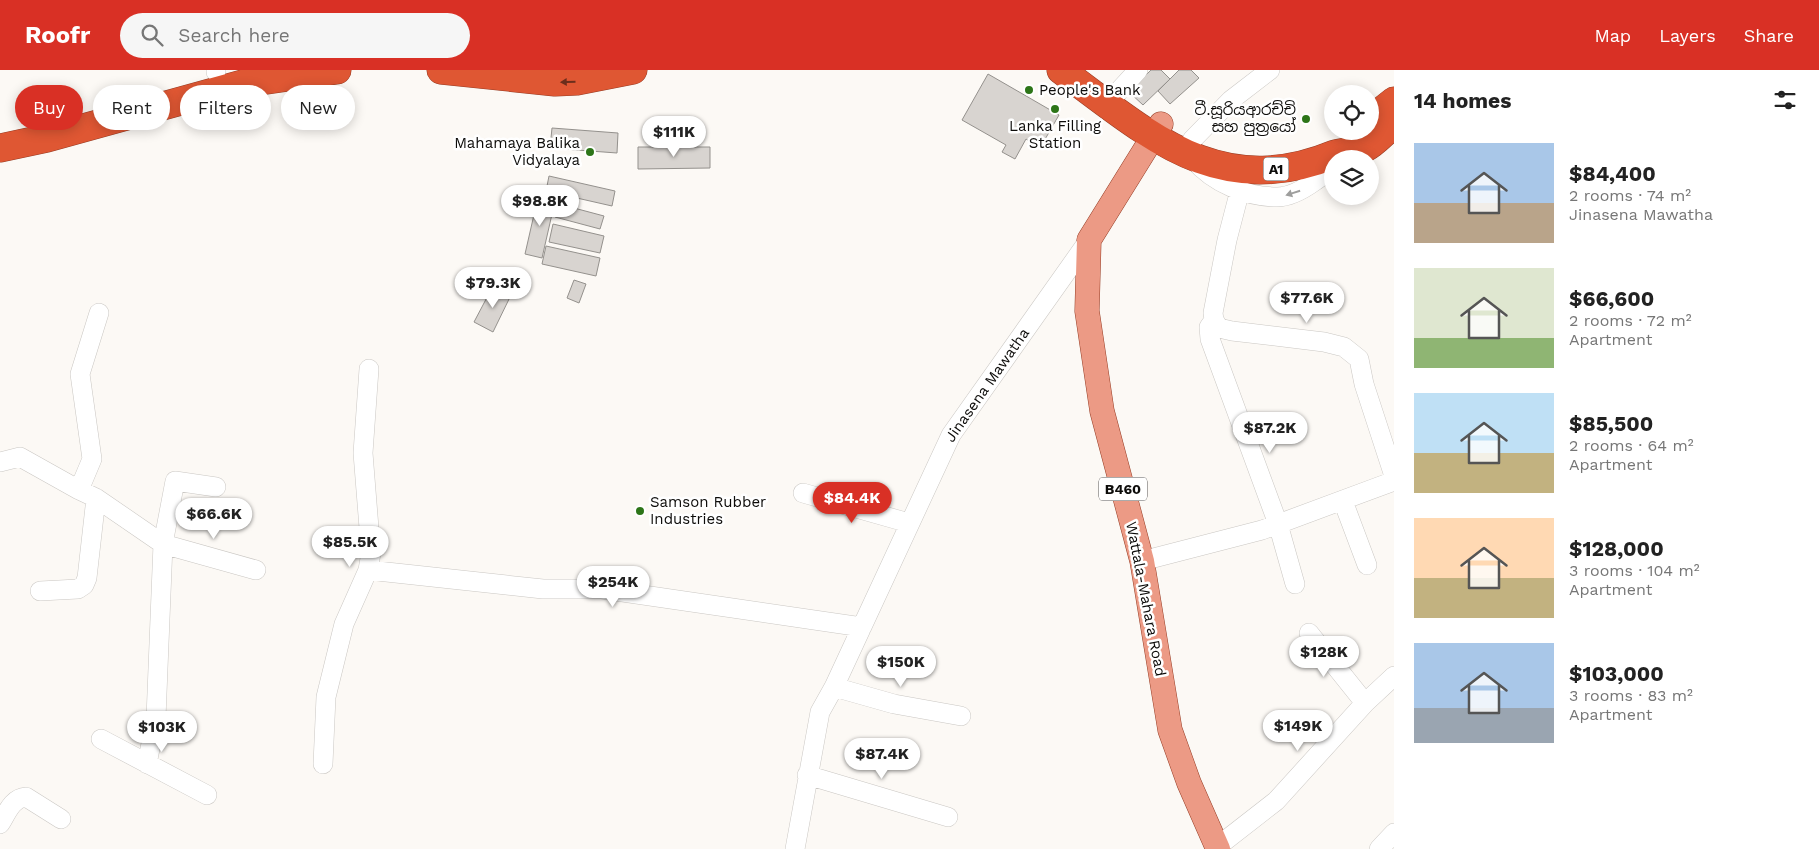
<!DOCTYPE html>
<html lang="en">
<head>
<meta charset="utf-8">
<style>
  body { margin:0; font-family:"Work Sans","Noto Sans Sinhala",sans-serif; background:#f6f6f6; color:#222; height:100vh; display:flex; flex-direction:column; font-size:19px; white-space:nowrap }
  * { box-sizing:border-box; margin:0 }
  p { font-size:16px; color:#767676 }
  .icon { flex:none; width:28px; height:28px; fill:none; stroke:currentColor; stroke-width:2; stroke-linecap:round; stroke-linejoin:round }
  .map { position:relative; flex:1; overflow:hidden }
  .details { display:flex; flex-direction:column; background:#fff; width:425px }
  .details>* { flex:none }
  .top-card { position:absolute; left:15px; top:15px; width:475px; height:45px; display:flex; gap:10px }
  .fabs { position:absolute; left:1324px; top:15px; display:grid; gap:10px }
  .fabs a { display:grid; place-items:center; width:55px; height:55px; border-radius:50%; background:#fff; box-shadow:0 2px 12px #0003; font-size:25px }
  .price { position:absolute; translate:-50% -42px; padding:0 11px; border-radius:18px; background:#fff; color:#222; font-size:16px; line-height:32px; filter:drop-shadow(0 1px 2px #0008) }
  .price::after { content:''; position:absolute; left:50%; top:30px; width:15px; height:11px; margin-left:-8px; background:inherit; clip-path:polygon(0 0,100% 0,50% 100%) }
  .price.active { background:#d93025; color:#fff }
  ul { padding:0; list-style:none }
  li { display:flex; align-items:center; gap:15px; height:125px; padding:0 20px }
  li span { display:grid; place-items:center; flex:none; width:140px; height:100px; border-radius:0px; color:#555 }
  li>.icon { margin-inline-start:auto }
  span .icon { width:60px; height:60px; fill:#fffc; stroke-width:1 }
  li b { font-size:21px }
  h2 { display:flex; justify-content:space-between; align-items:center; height:60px; padding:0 20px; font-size:21px }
  .tag { padding:0 18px; border-radius:22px; background:#fff; box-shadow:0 2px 12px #0003; font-size:18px; line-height:45px }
  .tag.active { background:#d93025; color:#fff }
  header { display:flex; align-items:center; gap:30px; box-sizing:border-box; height:70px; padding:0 25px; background:#d93025; color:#fff }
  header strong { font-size:24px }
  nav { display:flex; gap:28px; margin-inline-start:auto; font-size:18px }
  .search { width:350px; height:45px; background:#f6f6f6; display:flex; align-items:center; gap:12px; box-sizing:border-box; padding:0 18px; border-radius:28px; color:#767676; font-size:19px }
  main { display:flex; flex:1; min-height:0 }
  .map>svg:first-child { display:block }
  .building { fill:#d8d4d0; stroke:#94918d }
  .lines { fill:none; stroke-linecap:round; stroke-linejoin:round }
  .minor-casing { stroke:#cac7c3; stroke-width:20 }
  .major-casing { stroke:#963d25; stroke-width:25 }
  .highway-casing { stroke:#963d25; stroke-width:29 }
  .minor { stroke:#fff; stroke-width:19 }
  .major { stroke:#ec9a85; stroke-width:24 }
  .highway { stroke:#df5733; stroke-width:28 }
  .oneway { fill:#6b2e1c }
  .oneway2 { fill:#9e9e9d }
  .poi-dot { fill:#2d7518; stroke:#fff; stroke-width:2 }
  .labels { text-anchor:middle; stroke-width:5; stroke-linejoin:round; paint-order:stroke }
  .shield { fill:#fff; stroke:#565554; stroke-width:1 }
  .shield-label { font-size:14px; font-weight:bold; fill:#0d0c0a }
  .poi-label { font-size:15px; fill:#0d0c0a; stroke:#fff; text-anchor:start }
  .street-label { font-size:15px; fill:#0d0c0a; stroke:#fff }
</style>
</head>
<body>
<header>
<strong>Roofr</strong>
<div class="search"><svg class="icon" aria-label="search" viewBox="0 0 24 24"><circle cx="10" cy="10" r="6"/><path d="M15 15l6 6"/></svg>Search here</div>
<nav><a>Map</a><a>Layers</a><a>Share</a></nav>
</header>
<main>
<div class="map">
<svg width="1394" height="779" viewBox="0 0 1394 779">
  <rect width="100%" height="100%" fill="#fcf9f5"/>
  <path class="building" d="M1151,0H1161L1170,9L1143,35L1129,22Z
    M1179,0H1191L1199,8L1170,34L1158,21Z
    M988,4L1059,45L1040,78L1026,69L1015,89L1002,82L1006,75L962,50Z
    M552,58L618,63L617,83L550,78Z
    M638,77H710V98L638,99Z
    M549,106L615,121L612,136L546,121Z
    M538,127L555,131L542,188L525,184Z
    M559,134L604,146L600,159L555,147Z
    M553,154L604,166L600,183L549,172Z
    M546,176L600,188L596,206L542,194Z
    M574,210L586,214L579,233L567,228Z
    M493,216L511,225L493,262L474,252Z"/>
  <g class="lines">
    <g class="minor-casing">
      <path id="minor" d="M216,0V2
        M1117,23L1138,0
        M1192,70L1231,30L1270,0
        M1194,90C1213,113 1247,127 1277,127C1291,127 1304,119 1315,111C1321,107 1329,102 1332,96
        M1240,120L1227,170L1213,243L1214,250L1219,258L1232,261L1324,272L1344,277L1359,289L1364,314L1394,406
        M1214,250L1209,257L1210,269L1278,454L1295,514
        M0,392L20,387L79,420L96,428L163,474L156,648L147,694
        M216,417L175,411L163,474L256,500
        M79,420L92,389L80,304L99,243
        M803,423L909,453
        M1343,431L1367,495
        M1142,491L1262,460L1394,411
        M368,500L543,519H602L862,557
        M40,521L78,519L84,515L87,508L96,428
        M1309,563L1365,633
        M834,617L894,634L961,646
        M101,669L207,725
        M323,694L326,627L344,554L368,500L371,483L363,383L369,299
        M807,705L948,747
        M0,754C7,743 12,728 26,727L61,749
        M1217,777L1276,731L1365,633L1394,606
        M795,779L820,642L834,617L951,365L1089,170
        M1379,779L1394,763"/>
    </g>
    <g class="major-casing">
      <path id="major" d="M1161,54L1089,170L1087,241L1102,341L1142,491L1170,660L1189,713L1218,779"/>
    </g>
    <g class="highway-casing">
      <path id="highway" d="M441,0L555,12L577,11L633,0
        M1061,0C1148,64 1219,132 1335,84C1344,81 1356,82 1365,78C1375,73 1385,61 1394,54
        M1370,50L1394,31
        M0,78L47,68L246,13L337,0"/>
    </g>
    <use href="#minor" class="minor"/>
    <use href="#major" class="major"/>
    <use href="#highway" class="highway"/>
  </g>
  <defs><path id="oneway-solid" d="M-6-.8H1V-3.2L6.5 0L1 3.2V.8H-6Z" transform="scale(1.25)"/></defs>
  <use class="oneway" href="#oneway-solid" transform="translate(568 12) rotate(178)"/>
  <use class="oneway2" href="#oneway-solid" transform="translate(1293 123) rotate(162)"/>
  <g class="poi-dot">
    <circle cx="1029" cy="20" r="5"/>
    <circle cx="1055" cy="39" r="5"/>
    <circle cx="1306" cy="49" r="5"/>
    <circle cx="590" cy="82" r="5"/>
    <circle cx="640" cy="441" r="5"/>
  </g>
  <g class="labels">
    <g class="shield">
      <rect x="1263.5" y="87.5" width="25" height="23" rx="4"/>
      <rect x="1099" y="407.5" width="48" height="23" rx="4"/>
    </g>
    <g class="shield-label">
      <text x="1276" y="104">A1</text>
      <text x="1123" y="424">B460</text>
    </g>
    <g class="poi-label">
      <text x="1039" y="25">People's Bank</text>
      <text x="1296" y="45" text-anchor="end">ටී.සූරියආරච්චි<tspan x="1296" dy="17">සහ පුත්‍රයෝ</tspan></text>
      <text x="1055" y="61" text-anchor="middle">Lanka Filling<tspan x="1055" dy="17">Station</tspan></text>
      <text x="580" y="78" text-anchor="end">Mahamaya Balika<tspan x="580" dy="17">Vidyalaya</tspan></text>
      <text x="650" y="437">Samson Rubber<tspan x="650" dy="17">Industries</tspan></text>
    </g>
    <g class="street-label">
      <text transform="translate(987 315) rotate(-55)" y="5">Jinasena Mawatha</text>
      <text transform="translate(1146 529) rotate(79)" y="5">Wattala-Mahara Road</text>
    </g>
  </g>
</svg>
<div class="fabs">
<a><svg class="icon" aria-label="locate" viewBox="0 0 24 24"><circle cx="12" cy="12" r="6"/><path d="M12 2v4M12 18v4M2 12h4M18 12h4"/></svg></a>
<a><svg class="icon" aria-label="layers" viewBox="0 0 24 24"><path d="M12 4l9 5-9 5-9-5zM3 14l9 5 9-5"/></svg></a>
</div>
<b class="price" style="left:674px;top:88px">$111K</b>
<b class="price" style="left:540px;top:157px">$98.8K</b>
<b class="price" style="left:493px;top:239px">$79.3K</b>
<b class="price" style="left:1307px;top:254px">$77.6K</b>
<b class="price" style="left:1270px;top:384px">$87.2K</b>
<b class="price active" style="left:852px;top:454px">$84.4K</b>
<b class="price" style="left:214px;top:470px">$66.6K</b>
<b class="price" style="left:350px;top:498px">$85.5K</b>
<b class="price" style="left:613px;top:538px">$254K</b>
<b class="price" style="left:1324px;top:608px">$128K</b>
<b class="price" style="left:901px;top:618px">$150K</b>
<b class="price" style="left:1298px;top:682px">$149K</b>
<b class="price" style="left:162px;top:683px">$103K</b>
<b class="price" style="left:882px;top:710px">$87.4K</b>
<div class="top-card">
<a class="tag active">Buy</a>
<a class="tag">Rent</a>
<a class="tag">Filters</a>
<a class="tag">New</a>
</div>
</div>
<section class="details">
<h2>14 homes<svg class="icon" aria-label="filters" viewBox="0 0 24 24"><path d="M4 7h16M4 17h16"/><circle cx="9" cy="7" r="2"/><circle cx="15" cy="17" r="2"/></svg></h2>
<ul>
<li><span style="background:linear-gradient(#a9c7e8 60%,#b9a48a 0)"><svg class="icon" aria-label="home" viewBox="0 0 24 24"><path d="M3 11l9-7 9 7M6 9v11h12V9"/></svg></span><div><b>$84,400</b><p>2 rooms · 74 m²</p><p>Jinasena Mawatha</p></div></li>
<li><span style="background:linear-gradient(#dfe7d0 70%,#8fb573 0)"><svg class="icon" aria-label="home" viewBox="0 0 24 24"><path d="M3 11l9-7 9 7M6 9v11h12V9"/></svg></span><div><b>$66,600</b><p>2 rooms · 72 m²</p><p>Apartment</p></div></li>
<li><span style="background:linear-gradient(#bfe0f5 60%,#c2b280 0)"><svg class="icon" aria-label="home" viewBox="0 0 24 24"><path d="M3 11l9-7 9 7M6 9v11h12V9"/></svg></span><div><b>$85,500</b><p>2 rooms · 64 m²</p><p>Apartment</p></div></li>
<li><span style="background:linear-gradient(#ffd9b3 60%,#c2b280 0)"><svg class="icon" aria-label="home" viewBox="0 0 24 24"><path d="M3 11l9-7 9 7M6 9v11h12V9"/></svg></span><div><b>$128,000</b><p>3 rooms · 104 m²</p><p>Apartment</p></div></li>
<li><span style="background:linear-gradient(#a9c7e8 65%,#9aa5b1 0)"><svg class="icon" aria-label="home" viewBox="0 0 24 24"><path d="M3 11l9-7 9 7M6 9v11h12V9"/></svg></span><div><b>$103,000</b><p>3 rooms · 83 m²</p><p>Apartment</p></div></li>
</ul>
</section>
</main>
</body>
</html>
